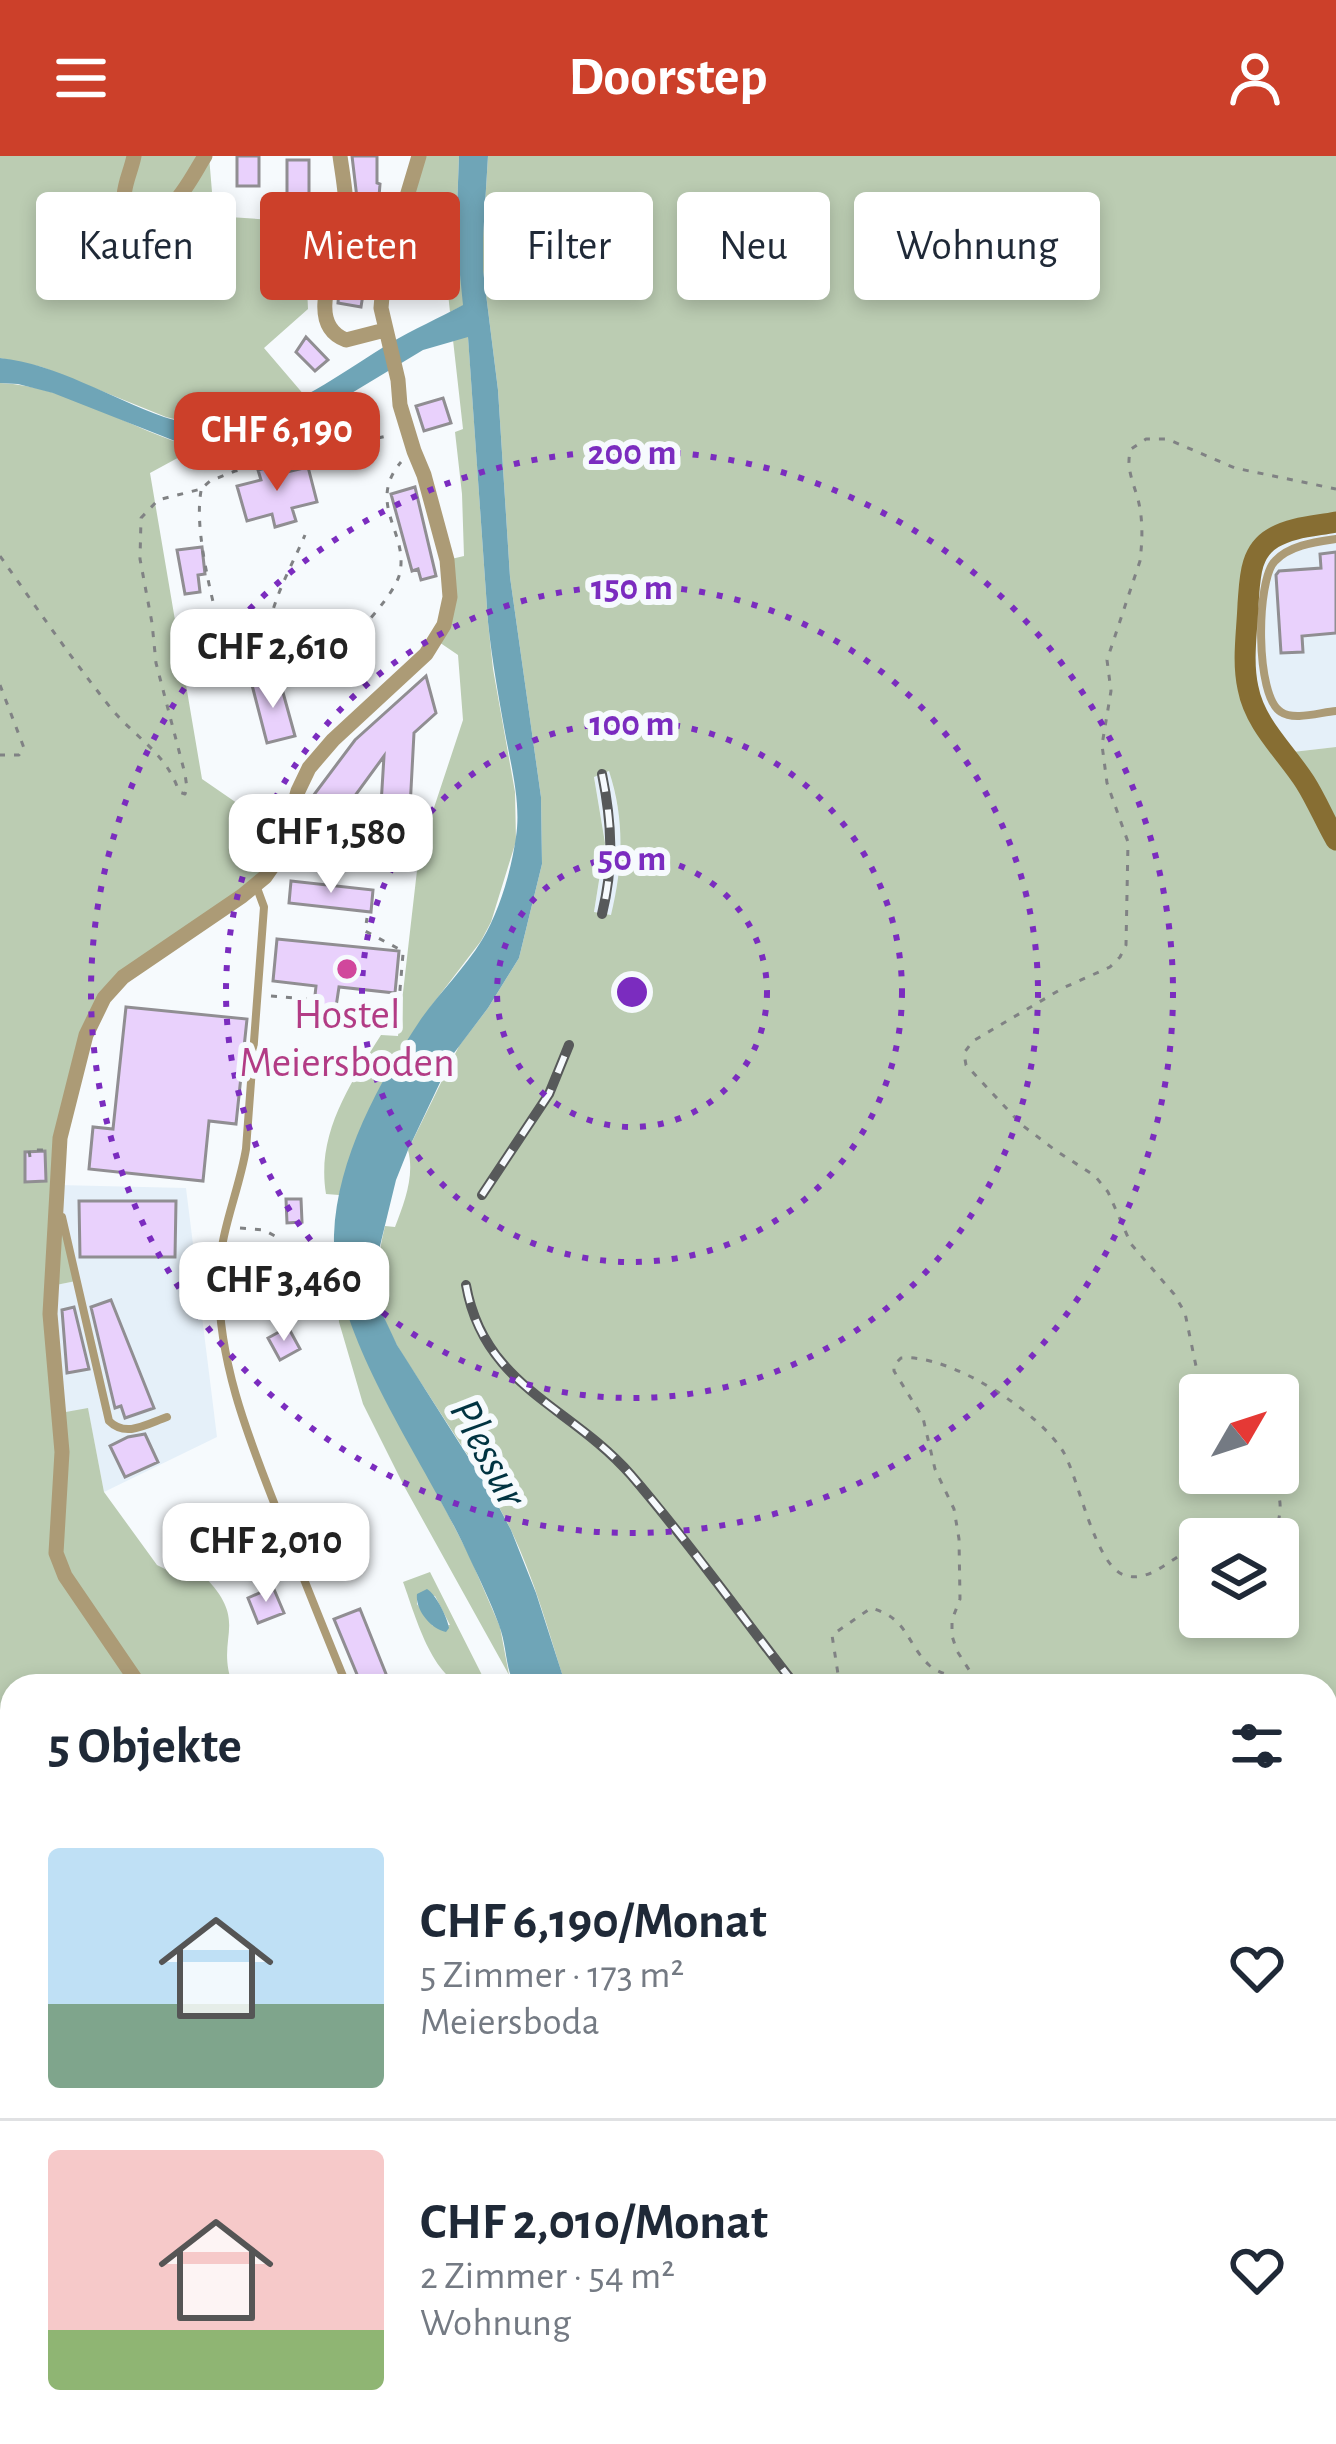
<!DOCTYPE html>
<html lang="de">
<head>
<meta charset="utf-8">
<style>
  body { margin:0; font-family:"Alegreya Sans",sans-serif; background:#f6f6f7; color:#1f2937; height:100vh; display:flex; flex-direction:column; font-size:45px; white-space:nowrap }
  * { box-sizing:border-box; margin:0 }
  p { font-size:39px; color:#747a83 }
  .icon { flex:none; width:66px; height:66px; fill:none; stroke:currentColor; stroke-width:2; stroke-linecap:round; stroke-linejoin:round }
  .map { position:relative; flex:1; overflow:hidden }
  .panel { position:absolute; left:0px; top:1518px; width:1338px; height:771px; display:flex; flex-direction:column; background:#fff; border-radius:36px 36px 0 0; box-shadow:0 6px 18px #0003 }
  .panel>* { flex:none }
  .guide { position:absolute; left:36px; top:36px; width:1266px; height:108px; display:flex; gap:24px }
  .needle { width:78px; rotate:51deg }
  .buttons { position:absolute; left:1179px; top:1218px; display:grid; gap:24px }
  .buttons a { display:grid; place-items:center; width:120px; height:120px; border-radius:12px; background:#fff; box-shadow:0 6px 18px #0003; font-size:60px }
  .price { position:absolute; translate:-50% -102px; padding:0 27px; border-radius:24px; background:#fff; color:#222; font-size:39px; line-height:78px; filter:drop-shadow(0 3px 6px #0008) }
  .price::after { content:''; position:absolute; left:50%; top:72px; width:36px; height:27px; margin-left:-18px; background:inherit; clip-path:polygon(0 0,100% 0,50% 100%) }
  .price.selected { background:#cc402a; color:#fff }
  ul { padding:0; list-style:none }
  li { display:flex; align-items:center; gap:36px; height:300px; padding:0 48px }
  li+li { border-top:3px solid #e0e1e3 }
  li span { display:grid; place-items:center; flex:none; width:336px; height:240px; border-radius:12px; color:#555 }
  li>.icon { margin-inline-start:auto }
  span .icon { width:144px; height:144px; fill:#fffc; stroke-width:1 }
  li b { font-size:51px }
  h2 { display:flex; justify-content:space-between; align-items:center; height:144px; padding:0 48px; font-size:51px }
  .chip { padding:0 42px; border-radius:12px; background:#fff; box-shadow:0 6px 18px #0003; font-size:42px; line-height:108px }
  .chip.selected { background:#cc402a; color:#fff }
  header { display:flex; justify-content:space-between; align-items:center; height:156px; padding:0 48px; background:#cc402a; color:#fff; font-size:54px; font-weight:600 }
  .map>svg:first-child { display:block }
  .built { fill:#e5f0f9 }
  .green { fill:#bbccb2; fill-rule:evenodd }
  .water { fill:#6fa5b7 }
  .building { fill:#e9d1fc; stroke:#908e92; stroke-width:3 }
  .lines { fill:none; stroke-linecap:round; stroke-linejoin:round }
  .path { stroke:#808284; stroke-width:3; stroke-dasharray:6 9; stroke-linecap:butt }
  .lane { stroke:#ac9b76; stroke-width:8 }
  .street { stroke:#ac9b76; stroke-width:15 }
  .secondary { stroke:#876e33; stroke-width:21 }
  .rail-casing { stroke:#57595a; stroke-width:10 }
  .rail { stroke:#f6fafd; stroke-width:6; stroke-dasharray:18; stroke-linecap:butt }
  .ring { fill:none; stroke:#7b2cbf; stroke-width:6; stroke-dasharray:6 12 }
  .hotel-dot { fill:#d1479c; stroke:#f6fafd; stroke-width:4.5 }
  .labels { text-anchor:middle; stroke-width:12; stroke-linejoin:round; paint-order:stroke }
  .hotel-label { font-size:42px; fill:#b23c85; stroke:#f6fafd }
  .water-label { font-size:45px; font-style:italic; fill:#003341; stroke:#f6fafd }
  .centre { fill:#7b2cbf; stroke:#f6fafd; stroke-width:6 }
  .ring-label { font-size:36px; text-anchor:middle; font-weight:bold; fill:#7b2cbf; stroke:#f6fafd; stroke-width:12; stroke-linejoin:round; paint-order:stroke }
</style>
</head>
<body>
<header><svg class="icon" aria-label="menu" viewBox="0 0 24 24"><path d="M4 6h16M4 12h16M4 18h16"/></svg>Doorstep<svg class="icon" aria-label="person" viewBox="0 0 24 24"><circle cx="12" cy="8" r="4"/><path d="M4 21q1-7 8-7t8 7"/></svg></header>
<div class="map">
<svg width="1336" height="2288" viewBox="0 0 1336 2288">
  <rect width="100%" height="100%" fill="#f6fafd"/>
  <path class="built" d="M1336,366V591L1284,597L1252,548L1260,394Z
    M610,615L620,662L622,687L621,711L612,759L594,757L605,687L594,620Z
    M58,1029L186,1032L217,1281L104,1336L88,1253L59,1257L51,1130L76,1125Z"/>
  <path class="green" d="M0,0H209L214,60L304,66L308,153L264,192L305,240C260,262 216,274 166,261L42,211L0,202Z
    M419,0H459L456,79L464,149L450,156L438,42L409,34Z
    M488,0H1336V366L1260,394L1245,515L1284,597L1336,591V2288H864L867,2277H1326V1530H566C549,1478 535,1424 511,1374C487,1325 454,1279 425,1233C407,1205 385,1176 379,1143C375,1118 379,1095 385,1070L395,1071C404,1047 415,1020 408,994L459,890L488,852L519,802L542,708L541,641L510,421L498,234L483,114V82ZM609,615C625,664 623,709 611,759L594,756L605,687L594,621ZM1200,1239H1278V1317H1200ZM1200,1383H1278V1461H1200Z
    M468,180L488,466L493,513L515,636L516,685L491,766L481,785L432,849L386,919L352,997L339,1039L326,1038C316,978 350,928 381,879L398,880L419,697L463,564L458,499L436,484L444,469L447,404L464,400L462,338L455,276L463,273L453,184Z
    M0,227C70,230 130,274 196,292L150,317L202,623L286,681L276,707L104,842L60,982L63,1068L76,1125L51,1130L60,1257L88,1252L104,1336L157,1409L179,1420H204C251,1468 214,1480 233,1530H12V2053L0,2057Z
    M334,1084L340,1131L361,1191L469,1399L500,1471L509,1519L404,1330L363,1248L339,1166Z
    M430,1416L485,1525C438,1550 415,1457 403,1426ZM417,1438L435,1440L450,1469L433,1470L417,1448Z
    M0,2230L12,2253V2277H24L30,2288H0Z
    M246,2277H778L776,2288H251Z"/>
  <path class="water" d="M459,0H488L483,82V114L498,234L510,421L541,641L542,708L519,802L488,852L454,897L408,994L396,1024L378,1098L377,1122L382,1157L397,1189L493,1340L511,1374L536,1437L566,1530H515C505,1511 507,1490 499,1469C491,1447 480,1424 470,1403C429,1310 331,1182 334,1079C337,1002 379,926 421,863C440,836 465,812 482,784C500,754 511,715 516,681C521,649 512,613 506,582C499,543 492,505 488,466L468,181L423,194L302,267L242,286L212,293L180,287L53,237L18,228L0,227V202C57,208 110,242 164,261C248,290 323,228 390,187C414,173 439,162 463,149L456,79Z
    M427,1433C436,1438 448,1463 449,1472L446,1476C431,1473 415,1454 417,1438Z
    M778,2277H867L864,2288H776Z"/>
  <path class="building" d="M237,0H259V30H237Z
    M352,0H377V27L380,28L378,53L382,55L375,76L357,71V42Z
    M287,4H309V38H287Z
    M411,86L427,91L428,102L419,131L399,125Z
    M348,104L368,107L361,151L338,147L339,134Z
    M306,181L328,204L315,215L296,196Z
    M443,242L451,267L424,275L416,250Z
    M281,308L283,317L308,311L317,346L292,352L296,365L275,371L272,358L247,365L237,330L261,324L258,314Z
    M415,331L436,420L421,424L418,413L412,415L391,338Z
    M202,391L205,418L198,419L200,436L185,438L177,394Z
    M1336,396V477L1302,480L1303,496L1281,497L1276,419L1279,415L1321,412L1320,398Z
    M426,520L436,557L414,577L410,652L381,649L384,600L349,648L310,644L355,584Z
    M279,522L295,580L267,587L252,529Z
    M291,725L373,734L371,756L289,747Z
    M277,783L399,795L395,837L339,831L336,851L314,849L316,830L273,825Z
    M126,851L247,863L236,968L209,965L203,1025L89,1013L93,971L113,973Z
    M45,995L46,1025L25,1026V996Z
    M286,1043H301L302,1066L287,1067Z
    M79,1045H176L175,1101H80Z
    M297,1118L309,1142L304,1144L308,1151L285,1163L269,1133Z
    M111,1144L154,1252L125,1262L121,1250L115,1252L114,1248L91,1151Z
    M74,1151L89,1213L67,1217L62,1154Z
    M288,1171L300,1193L280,1204L268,1182Z
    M145,1278L158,1306L125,1321L110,1290L128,1281Z
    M273,1431L284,1457L258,1467L248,1442Z
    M360,1453L386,1518L361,1528L334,1463Z"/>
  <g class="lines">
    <path class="path" d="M201,335C195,368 207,421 215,454C221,475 234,505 257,512C263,513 298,518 303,517C329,511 391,446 399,420C411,378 365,349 401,306
      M0,400C36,451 71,502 110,551C134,581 167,597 179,636L185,638L187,632L185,618L156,507L152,467L140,403L141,362L158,344L201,333L210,325L235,315L391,279
      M268,511C260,463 287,421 305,379
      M0,529L24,592L19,599H0
      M271,840L307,843L305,860L397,869L403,798L399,793L365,775L367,762
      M30,1001L29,994H45
      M240,1072L264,1074L275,1080C282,1106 258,1116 272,1144
      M1202,1239L1185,1157L1174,1138L1131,1088L1108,1036L1095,1020L1055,994L1022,969L966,909L964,897L973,885L1063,832L1110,811L1120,801L1126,789L1128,686L1107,627L1102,589L1111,535L1107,504L1140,405C1142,388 1143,370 1140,353C1137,332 1124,314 1131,293L1146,283H1167L1235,312L1336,333
      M1232,1317C1242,1319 1253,1319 1262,1323C1288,1332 1281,1364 1272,1383
      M1226,1461L1231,1474L1241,1478L1248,1472L1250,1461
      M844,1530L838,1518L832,1479L871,1452C908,1462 906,1487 929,1509C939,1518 954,1520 968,1524L973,1520L957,1495L952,1480V1464L960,1443L959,1383L954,1353L935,1313L923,1262L894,1215V1209L901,1202C949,1197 1040,1256 1064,1297C1079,1324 1095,1409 1124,1419C1152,1429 1175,1395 1200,1391
      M673,2288L676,2277
      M720,2288L721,2277"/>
    <path class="lane" d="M1336,383C1316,386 1290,389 1275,405C1256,424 1255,541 1281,556C1294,565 1321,556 1336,555
      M257,732L264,751L246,993C239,1035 220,1075 219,1119C216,1205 251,1288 282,1367C303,1422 325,1476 347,1530
      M62,1061L109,1265C126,1282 147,1268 167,1261
      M156,2288L157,2277"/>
    <path class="street" d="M134,0C130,21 116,41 131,59C167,76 189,25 205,0
      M340,0C343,22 348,46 345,69C341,100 301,167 346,184L385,174
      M140,1530L65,1420L56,1397L62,1296L50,1158L60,982L86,879L104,842L123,821L242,740L265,721L281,698L298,635L309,612L333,584L426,498L444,469L450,441L447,404L424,319L414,295L400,249L398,224L381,152L384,117L419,0
      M0,2013L6,2046L0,2072
      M0,2123L12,2129
      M85,2277L94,2288
      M409,2288L410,2277"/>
    <path class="secondary" d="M1336,366C1316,370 1291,371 1273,382C1249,396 1250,424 1248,448C1247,476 1242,505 1248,532C1255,569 1285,595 1305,626C1317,645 1325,665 1336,684"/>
    <g class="rail-casing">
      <path id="rail" d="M602,618C612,667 614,709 602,758
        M482,1039L549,938L569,889
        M466,1129C484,1231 570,1249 631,1319C689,1386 741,1460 796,1530
        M986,2277L989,2288"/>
    </g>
    <use href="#rail" class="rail"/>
  </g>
  <g class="ring">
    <circle cx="632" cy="836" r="135"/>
    <circle cx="632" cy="836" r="270"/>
    <circle cx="632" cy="836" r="406"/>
    <circle cx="632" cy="836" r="541"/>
  </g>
  <circle class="hotel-dot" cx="347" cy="813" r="12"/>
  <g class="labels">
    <g class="hotel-label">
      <text x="347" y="872">Hostel<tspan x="347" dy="48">Meiersboden</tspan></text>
    </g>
    <g class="water-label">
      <text transform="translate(490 1296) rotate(62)" y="16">Plessur</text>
    </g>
  </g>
  <circle cx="632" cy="836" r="18" class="centre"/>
  <g class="ring-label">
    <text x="632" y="308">200 m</text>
    <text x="632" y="443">150 m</text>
    <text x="632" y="579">100 m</text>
    <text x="632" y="714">50 m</text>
  </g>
</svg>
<div class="buttons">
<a><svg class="needle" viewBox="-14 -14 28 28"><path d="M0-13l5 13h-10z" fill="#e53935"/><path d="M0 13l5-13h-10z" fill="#747a83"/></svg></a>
<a><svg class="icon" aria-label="layers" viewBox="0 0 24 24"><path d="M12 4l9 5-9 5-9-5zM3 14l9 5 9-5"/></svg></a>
</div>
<b class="price selected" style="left:277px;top:338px">CHF 6,190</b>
<b class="price" style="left:273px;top:555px">CHF 2,610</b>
<b class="price" style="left:331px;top:740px">CHF 1,580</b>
<b class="price" style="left:284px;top:1188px">CHF 3,460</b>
<b class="price" style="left:266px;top:1449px">CHF 2,010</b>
<div class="guide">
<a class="chip">Kaufen</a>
<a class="chip selected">Mieten</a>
<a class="chip">Filter</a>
<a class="chip">Neu</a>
<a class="chip">Wohnung</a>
</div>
<section class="panel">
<h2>5 Objekte<svg class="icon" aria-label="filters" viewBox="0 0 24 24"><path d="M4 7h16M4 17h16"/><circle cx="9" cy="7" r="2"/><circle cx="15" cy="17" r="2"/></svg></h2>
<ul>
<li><span style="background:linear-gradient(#bfe0f5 65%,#7fa58c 0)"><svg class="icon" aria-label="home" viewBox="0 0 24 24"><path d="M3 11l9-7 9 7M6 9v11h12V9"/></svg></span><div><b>CHF 6,190/Monat</b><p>5 Zimmer · 173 m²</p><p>Meiersboda</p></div><svg class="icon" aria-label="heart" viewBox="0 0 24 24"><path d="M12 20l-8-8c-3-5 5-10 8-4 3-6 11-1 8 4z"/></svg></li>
<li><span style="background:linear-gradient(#f6c9c9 75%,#8fb573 0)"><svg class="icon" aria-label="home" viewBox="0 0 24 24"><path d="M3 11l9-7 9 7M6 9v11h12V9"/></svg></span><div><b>CHF 2,010/Monat</b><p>2 Zimmer · 54 m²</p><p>Wohnung</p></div><svg class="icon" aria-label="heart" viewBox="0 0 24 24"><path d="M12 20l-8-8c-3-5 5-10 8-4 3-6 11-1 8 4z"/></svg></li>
</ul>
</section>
</div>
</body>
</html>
